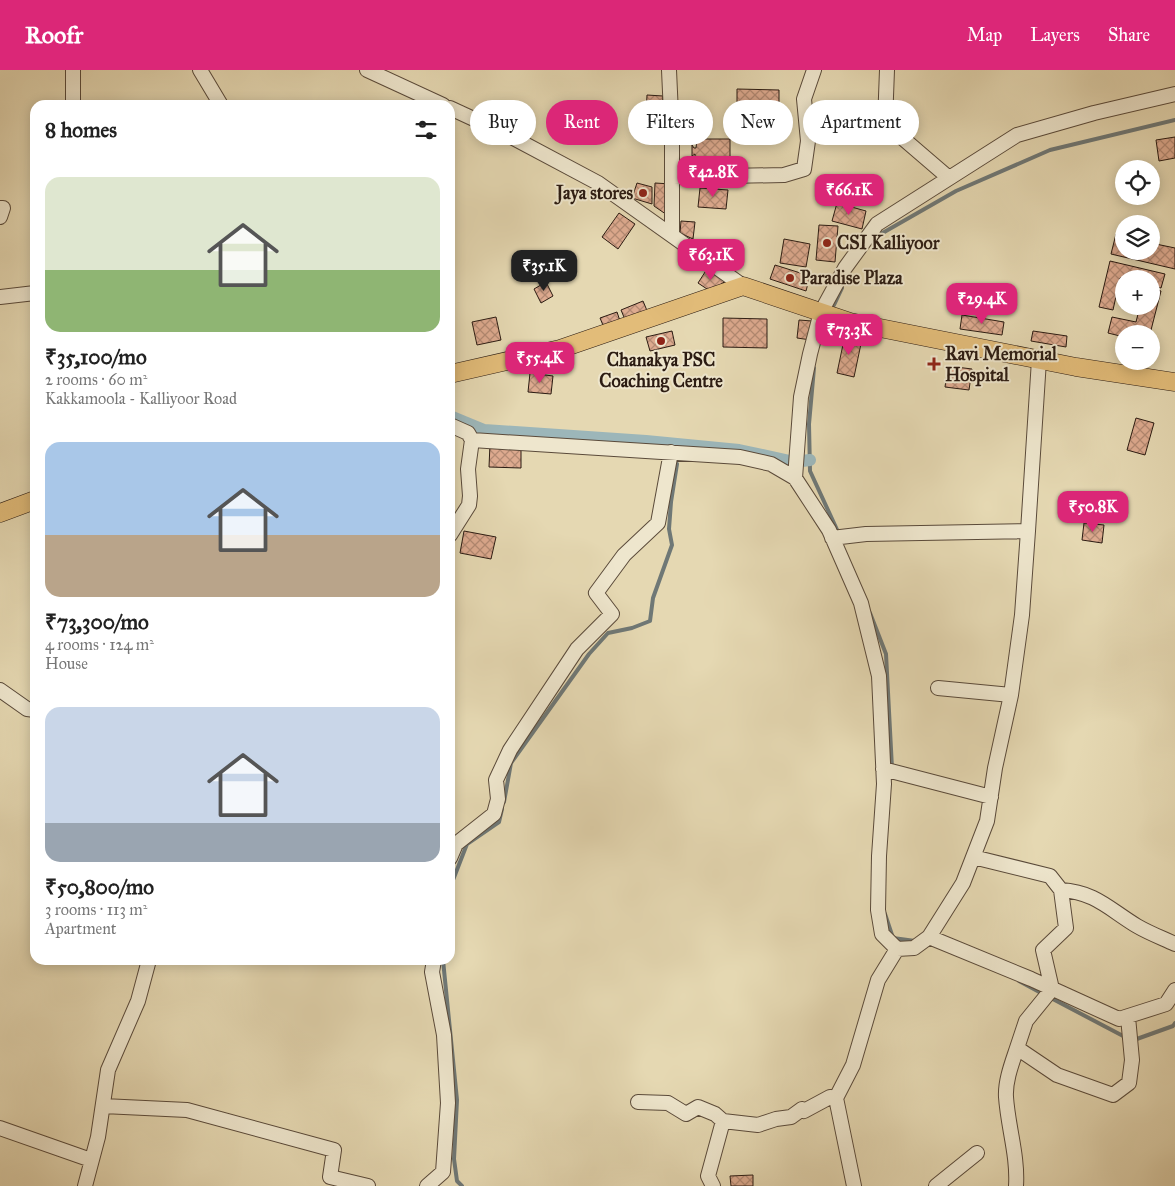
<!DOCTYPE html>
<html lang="en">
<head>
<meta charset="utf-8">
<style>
  body { margin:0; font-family:"IM FELL Great Primer",serif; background:#f2f2f2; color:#222; height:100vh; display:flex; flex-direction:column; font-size:19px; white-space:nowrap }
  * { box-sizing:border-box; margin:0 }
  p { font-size:16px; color:#767676 }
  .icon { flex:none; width:28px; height:28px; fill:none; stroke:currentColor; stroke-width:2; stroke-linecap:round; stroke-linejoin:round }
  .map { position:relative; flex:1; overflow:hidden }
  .details { position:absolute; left:30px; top:30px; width:425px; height:865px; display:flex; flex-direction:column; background:#fff; border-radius:15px; box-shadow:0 2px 12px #0003 }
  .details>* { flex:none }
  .hud { position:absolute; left:470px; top:30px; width:475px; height:45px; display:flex; gap:10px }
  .buttons { position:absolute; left:1115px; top:90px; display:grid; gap:10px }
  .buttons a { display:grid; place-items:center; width:45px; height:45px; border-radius:50%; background:#fff; box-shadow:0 2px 12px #0003; font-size:25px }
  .price { position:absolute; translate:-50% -42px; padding:0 11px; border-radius:10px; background:#db2777; color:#fff; font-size:16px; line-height:32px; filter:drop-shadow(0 1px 2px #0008) }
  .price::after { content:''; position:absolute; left:50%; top:30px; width:15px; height:11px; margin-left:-8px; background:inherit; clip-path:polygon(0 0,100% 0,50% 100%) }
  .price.active { background:#222; color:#fff }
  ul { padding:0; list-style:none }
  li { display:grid; align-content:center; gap:10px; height:265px; padding:0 15px }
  li span { display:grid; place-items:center; height:155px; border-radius:15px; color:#555 }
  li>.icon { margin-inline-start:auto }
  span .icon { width:90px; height:90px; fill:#fffc; stroke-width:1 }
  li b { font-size:21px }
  h2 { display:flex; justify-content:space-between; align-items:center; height:60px; padding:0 15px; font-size:21px }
  .tag { padding:0 18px; border-radius:22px; background:#fff; box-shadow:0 2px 12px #0003; font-size:18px; line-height:45px }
  .tag.active { background:#db2777; color:#fff }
  header { display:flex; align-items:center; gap:30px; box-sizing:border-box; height:70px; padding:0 25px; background:#db2777; color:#fff }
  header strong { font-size:24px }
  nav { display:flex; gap:28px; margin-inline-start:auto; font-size:18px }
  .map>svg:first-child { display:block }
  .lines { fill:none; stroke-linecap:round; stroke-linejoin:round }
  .stream { stroke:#6f7876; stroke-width:4 }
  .canal { stroke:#9cb6b9; stroke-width:12 }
  .building { fill:url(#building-cross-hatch); stroke:#2b1b12 }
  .minor-casing { stroke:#5a4a3a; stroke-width:16 }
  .major-casing { stroke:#2b1b12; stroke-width:19 }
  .minor { stroke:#eee6cd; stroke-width:14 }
  .major { stroke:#e2bc79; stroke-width:18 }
  .poi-dot { fill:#8f2418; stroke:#eee6cd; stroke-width:2 }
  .labels { text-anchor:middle; stroke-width:4; stroke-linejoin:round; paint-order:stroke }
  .poi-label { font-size:18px; font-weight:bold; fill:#2b1b12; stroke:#eee6cd; text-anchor:start }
</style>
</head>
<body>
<header>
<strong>Roofr</strong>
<nav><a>Map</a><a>Layers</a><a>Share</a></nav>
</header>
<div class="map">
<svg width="1175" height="1116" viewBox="0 0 1175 1116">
  <defs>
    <pattern id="building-cross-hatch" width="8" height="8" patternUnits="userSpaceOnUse" patternTransform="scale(1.25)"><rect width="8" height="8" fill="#ddaa8f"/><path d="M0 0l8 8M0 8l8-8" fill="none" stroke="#b38a73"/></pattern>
  </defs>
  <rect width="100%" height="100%" fill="#e5d8b2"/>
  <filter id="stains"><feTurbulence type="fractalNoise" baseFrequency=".004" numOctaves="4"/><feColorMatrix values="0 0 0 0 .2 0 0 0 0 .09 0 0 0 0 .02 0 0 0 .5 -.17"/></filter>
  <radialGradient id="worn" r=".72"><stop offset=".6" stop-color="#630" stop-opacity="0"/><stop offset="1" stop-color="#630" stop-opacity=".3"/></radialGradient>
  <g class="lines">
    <path class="stream" d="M872,169L956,121L1050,80L1175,50
      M834,235L842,218
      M814,298L809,354L810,401L839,464
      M679,375V376
      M870,543L886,584L892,698
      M504,732L511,693L589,584L608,563L632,558L650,551L653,528L672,475L669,459L671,432L677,394
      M450,842L453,810L467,774L499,752L502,739
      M885,844L893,868L915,871
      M443,890L457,1030L454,1089L457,1111L462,1116
      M1019,911L1043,924
      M1049,927L1125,967
      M1134,970L1173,956L1175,953"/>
    <path class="canal" d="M450,346L484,360L646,371L739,380L790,391
      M802,391L810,390"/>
  </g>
  <path class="building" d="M737,19L779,20V36H737Z
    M647,25L663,26L662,44H646Z
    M826,36L836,57L822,63L812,43Z
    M1175,67V88L1159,91L1156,70Z
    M697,69H730V94L695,93V84L692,86V75L694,78H696Z
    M637,113L652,117V134L632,128Z
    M655,113L671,114L670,147L654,136Z
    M700,118L728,120L726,139L698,137Z
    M837,133L866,141L862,159L832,151Z
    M619,143L635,154L618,179L602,167Z
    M681,151L695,152L693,169L680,163Z
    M819,155L838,156L835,192L816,190Z
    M1116,164L1124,166V181H1151V173L1175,178V199L1111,184Z
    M784,169L810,174L806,197L780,193Z
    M1110,191L1165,204L1161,218L1151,215V209L1120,208L1113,240L1099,237Z
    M775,195L810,206L806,221L770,209Z
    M707,199L726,211L710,221L698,213Z
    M546,212L553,226L541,233L534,219Z
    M1151,218L1161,221L1150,264H1124V267L1108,263L1112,247L1136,252L1140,236H1151Z
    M643,231L648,243L626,252L621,240Z
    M617,242L621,254L605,260L600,248Z
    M962,245L1004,252L1002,265L960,259Z
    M496,247L501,270L477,275L472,252Z
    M723,248L767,249V278L723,277Z
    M799,250L812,251L811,270L797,268Z
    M672,261L675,275L650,281L646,267Z
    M1033,261L1067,266L1066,277L1031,271Z
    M845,265L862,269L854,307L837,303Z
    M948,296L972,299L969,320L945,317Z
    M530,303L553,306L551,324L528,322Z
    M1136,348L1154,353L1145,385L1127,380Z
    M490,374L521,375V398L489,397Z
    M1084,453L1104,455L1102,473L1082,470Z
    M464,461L496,467L491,489L460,483Z
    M753,1105V1116H731L730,1106Z"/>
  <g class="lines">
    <g class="minor-casing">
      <path id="minor" d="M73,0V35
        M200,0L221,35
        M367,0L443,35
        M669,0L672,66V165
        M887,0L885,53L949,108
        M450,38L504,63L598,113L743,216
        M673,107L784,105L804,99L808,71L804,29L814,0
        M0,138H3L0,147
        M0,227L35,223
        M450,355L468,363L472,370L468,399L470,426L469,435L450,465
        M472,370L740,387L771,394L795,408L829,460L861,533L879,606L884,714L879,786L878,840L882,864L897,879L914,878L929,867L963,813L987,751L995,698L1011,625L1022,545L1028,461L1039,290
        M795,408L801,327L810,284L821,242L845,198L877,154L1017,65L1094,43L1175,24
        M832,468L866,464L1028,461
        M938,618L1011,625
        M0,620L27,639L35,640
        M883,699L991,727
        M973,787L1050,806L1061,820C1095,822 1109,839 1137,856C1149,863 1162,868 1175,874
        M450,788L456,774L494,744L498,729L496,710L510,680L577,579L612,544L596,523L624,485L658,453L671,382
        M929,867L1031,909L1119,949L1166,934L1175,920
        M1017,978L1026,951L1052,919L1043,880L1066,858L1061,820
        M836,1028L853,995L878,910L897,879
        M638,1032L668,1033L686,1044L698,1037L715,1044L723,1051L758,1055L776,1049L791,1047L802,1039L804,1041L830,1027L836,1028L854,1116
        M103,1036L187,1040L334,1080L330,1107L368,1116
        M0,1058L91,1090
        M85,1116L98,1067L108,1000L138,931L149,890
        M427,1116L443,1102L448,1033L444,965L432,902L434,890
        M713,1116L708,1106L723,1051
        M936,1116L977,1083
        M1016,1116C1018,1086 1008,1057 1006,1027C1005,1011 1012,993 1017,978L1057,1005L1113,1025L1129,1013L1132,990L1128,947"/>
    </g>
    <g class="major-casing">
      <path id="major" d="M450,304L560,279L743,216L850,252L1076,297L1175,312
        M0,443L35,430"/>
    </g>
    <use href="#minor" class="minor"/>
    <use href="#major" class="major"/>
  </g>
  <g class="poi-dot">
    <circle cx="643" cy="123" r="5"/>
    <circle cx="827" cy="173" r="5"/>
    <circle cx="790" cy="208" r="5"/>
    <circle cx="661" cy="271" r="5"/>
    <path d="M931.5 286.5h5v5h5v5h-5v5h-5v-5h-5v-5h5z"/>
  </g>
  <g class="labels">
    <g class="poi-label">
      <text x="633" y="129" text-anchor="end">Jaya stores</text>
      <text x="837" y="179">CSI Kalliyoor</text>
      <text x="800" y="214">Paradise Plaza</text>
      <text x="945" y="290">Ravi Memorial<tspan x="945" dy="21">Hospital</tspan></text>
      <text x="661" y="296" text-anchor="middle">Chanakya PSC<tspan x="661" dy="21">Coaching Centre</tspan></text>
    </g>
  </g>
  <rect width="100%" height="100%" filter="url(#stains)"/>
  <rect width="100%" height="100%" fill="url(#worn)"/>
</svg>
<div class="buttons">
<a><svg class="icon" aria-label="locate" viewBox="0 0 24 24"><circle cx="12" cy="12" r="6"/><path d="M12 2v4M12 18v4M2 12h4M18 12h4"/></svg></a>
<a><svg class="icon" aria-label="layers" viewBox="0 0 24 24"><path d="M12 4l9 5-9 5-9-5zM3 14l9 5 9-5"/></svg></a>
<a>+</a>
<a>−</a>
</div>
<b class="price" style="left:713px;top:128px">₹42.8K</b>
<b class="price" style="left:849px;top:146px">₹66.1K</b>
<b class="price" style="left:711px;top:211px">₹63.1K</b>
<b class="price active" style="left:544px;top:222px">₹35.1K</b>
<b class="price" style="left:982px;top:255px">₹29.4K</b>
<b class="price" style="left:849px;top:286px">₹73.3K</b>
<b class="price" style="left:540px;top:314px">₹55.4K</b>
<b class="price" style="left:1093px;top:463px">₹50.8K</b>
<div class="hud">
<a class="tag">Buy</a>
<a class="tag active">Rent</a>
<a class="tag">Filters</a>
<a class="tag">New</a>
<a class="tag">Apartment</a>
</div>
<section class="details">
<h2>8 homes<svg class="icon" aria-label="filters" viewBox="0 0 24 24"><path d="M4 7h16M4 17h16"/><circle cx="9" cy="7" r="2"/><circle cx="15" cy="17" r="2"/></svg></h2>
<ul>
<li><span style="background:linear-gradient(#dfe7d0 60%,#8fb573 0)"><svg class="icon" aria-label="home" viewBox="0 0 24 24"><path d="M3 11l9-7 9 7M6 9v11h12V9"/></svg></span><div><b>₹35,100/mo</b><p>2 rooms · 60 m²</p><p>Kakkamoola - Kalliyoor Road</p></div></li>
<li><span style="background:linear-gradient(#a9c7e8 60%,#b9a48a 0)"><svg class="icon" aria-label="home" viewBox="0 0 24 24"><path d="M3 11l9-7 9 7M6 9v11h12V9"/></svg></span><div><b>₹73,300/mo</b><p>4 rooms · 124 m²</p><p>House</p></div></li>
<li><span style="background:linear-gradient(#c9d6e8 75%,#9aa5b1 0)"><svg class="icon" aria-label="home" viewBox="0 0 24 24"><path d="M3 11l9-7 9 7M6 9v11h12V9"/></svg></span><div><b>₹50,800/mo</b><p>3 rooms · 113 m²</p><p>Apartment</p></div></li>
</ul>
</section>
</div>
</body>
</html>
